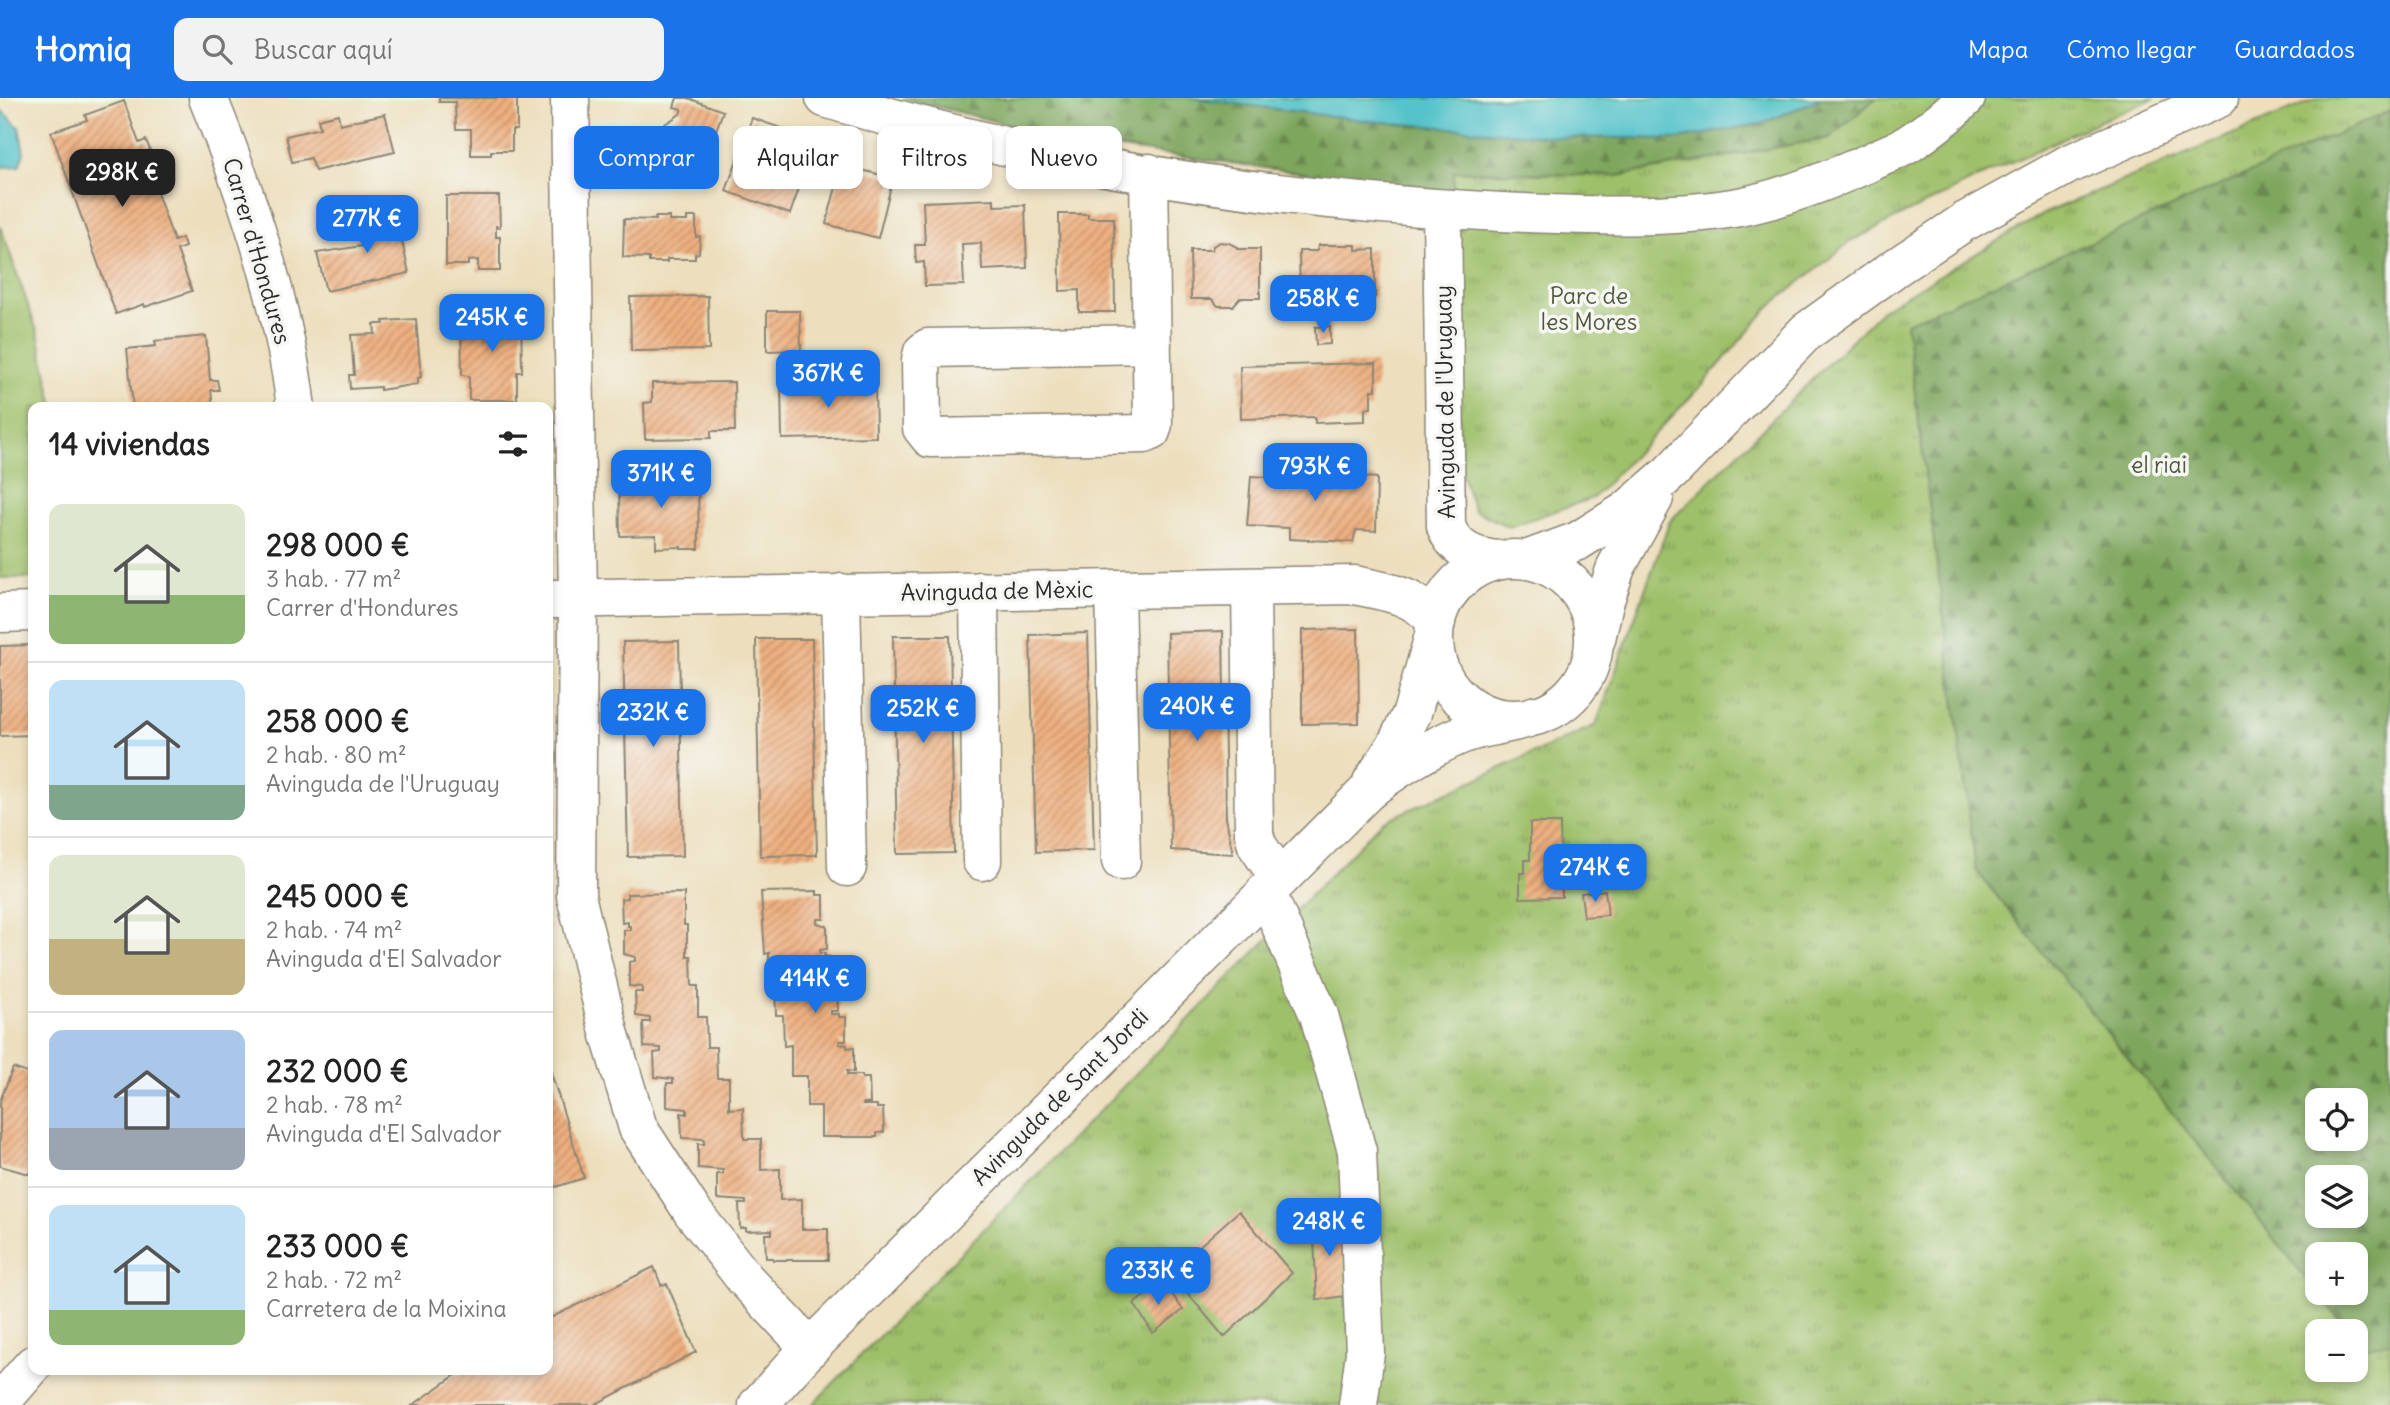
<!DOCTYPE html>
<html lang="es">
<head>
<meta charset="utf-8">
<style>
  body { margin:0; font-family:Delius,sans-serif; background:#f2f2f2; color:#222; height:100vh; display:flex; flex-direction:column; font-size:26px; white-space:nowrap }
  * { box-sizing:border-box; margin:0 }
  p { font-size:23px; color:#767676 }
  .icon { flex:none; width:38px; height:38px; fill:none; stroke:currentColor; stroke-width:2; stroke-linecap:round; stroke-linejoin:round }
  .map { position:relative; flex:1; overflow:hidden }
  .sheet { position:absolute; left:28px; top:304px; width:525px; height:973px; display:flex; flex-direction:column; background:#fff; border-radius:14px; box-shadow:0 4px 10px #0003 }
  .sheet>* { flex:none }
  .guide { position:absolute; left:574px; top:28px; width:665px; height:63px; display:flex; gap:14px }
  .tools { position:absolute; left:2305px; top:990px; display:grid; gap:14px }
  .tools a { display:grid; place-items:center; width:63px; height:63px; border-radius:14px; background:#fff; box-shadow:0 4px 10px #0003; font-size:35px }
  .price { position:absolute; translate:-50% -60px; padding:0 16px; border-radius:14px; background:#1a73e8; color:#fff; font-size:23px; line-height:46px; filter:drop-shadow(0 2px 4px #0008) }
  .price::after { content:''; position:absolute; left:50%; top:42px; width:21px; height:16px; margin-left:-10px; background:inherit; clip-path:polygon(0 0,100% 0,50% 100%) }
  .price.on { background:#222; color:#fff }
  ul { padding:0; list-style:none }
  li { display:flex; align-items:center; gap:21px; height:175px; padding:0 21px }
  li+li { border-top:2px solid #e0e0e0 }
  li span { display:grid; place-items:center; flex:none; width:196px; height:140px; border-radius:14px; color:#555 }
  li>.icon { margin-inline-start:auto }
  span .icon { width:84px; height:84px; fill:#fffc; stroke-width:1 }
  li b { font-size:30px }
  h2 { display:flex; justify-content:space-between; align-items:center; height:84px; padding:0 21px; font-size:30px }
  .pill { padding:0 24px; border-radius:14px; background:#fff; box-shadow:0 4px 10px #0003; font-size:24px; line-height:63px }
  .pill.on { background:#1a73e8; color:#fff }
  header { display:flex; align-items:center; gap:42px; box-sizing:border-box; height:98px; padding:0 35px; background:#1a73e8; color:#fff }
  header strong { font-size:33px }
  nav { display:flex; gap:38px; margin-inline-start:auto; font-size:24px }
  .search { width:490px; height:63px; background:#f2f2f2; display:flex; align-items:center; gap:18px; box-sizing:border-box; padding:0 24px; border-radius:14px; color:#767676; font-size:26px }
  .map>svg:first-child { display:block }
  .grass { fill:url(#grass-tufts); stroke:#64764a; stroke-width:2; fill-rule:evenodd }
  .forest { fill:url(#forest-firs); stroke:#546844; stroke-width:2; fill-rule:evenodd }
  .pitch { fill:#9ec069; stroke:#64764a; stroke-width:2 }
  .water { fill:#55c3ca; stroke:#40777a; stroke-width:2 }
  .building { fill:url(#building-hatch) }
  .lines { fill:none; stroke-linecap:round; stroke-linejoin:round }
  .minor-casing { stroke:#8c8574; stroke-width:41 }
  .major-casing { stroke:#8c8574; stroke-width:41 }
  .minor { stroke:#fff; stroke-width:38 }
  .major { stroke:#fff; stroke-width:38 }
  .labels { text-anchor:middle; stroke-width:7; stroke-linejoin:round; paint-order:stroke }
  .street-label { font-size:23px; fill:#2b2b2b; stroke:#f6f6f2 }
  .park-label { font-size:23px; fill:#4e583e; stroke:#f6f6f2 }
</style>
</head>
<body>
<header>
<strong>Homiq</strong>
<div class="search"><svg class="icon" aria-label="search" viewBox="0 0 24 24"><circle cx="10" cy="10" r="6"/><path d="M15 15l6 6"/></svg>Buscar aquí</div>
<nav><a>Mapa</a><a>Cómo llegar</a><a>Guardados</a></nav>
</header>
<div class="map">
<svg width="2390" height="1307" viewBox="0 0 2390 1307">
  <defs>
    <pattern id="grass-tufts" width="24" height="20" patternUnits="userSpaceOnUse" patternTransform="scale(1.75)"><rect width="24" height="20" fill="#9ec069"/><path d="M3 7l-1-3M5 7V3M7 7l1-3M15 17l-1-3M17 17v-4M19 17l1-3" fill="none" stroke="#819c57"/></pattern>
    <pattern id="forest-firs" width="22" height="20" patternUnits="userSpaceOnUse" patternTransform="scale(1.75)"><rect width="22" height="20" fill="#7ea65d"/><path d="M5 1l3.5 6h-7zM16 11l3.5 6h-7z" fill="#67874d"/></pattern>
    <pattern id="building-hatch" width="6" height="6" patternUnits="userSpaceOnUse" patternTransform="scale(1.75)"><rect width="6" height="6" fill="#eeb080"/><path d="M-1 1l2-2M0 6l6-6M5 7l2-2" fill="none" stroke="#c18f69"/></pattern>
  </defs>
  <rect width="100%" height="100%" fill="#f6f6f2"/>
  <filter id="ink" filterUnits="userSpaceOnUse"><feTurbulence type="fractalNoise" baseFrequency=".0143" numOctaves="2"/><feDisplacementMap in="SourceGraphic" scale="14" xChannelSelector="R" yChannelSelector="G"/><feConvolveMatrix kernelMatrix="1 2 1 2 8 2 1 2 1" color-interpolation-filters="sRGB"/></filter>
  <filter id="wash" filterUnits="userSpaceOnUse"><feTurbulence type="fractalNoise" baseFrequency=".00686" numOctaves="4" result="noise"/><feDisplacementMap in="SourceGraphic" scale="28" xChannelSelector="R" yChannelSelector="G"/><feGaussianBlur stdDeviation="1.57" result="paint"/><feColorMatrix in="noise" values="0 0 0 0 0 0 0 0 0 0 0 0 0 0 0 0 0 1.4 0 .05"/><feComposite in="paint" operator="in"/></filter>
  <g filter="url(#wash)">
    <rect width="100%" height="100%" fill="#eddfbd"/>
    <path class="grass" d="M1876,0H2155L2100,23L1977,80L1851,143L1770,208L1702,287L1593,400L1509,429L1474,412L1460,371L1453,73L1617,78L1829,40Z
      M2319,0H2390V1307H812L1382,724L1596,627L1670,423L1883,211L2043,116ZM2317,1003H2356V1041H2317ZM2317,1080H2356V1118H2317ZM2317,1157H2356V1195H2317ZM2317,1234H2356V1272H2317Z"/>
    <path class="forest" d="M903,0H1191L1370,23L1558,39L1678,41L1763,25L1821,0H1876L1829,40L1617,78L1454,73L1453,96L1077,44Z
      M2390,13V1245L2362,1250L2356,1242V1234H2349L2318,1195H2356V1157H2317V1194L1976,772L1906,225ZM2317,1003H2356V1041H2317ZM2317,1080H2356V1118H2317Z"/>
    <path class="pitch" d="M0,127L38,236L54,310H33V480H0Z"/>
    <path class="water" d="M1191,0H1821L1763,25L1678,41L1558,39L1370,23Z
      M2,13L19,29L24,55L19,68L3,69L0,65Z"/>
    <g id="blocks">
      <path class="building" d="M439,0H517V32H512V53H491V57H471V31H456L455,4H439Z
        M677,0H688L723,13L705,63L679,81L617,82L615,38L636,37V45L680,16L682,11L674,9Z
        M124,3L139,45L146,42L150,52L143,55L174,143L182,140L185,149L177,152L192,193L145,209L144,206L116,216L51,34L87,22L85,17Z
        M338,16L340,26L385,16L395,54L315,73L311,60L292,64L286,38L320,30L318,21Z
        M752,20L816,42L790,116L726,93Z
        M842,67L893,80L878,140L826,126Z
        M446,98H499L500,129L496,128V139H500V173H478V162L468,163V167H446Z
        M994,101V108L1025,107L1027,170L982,172L981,145L962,146L964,187L925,188L924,164L916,165L915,147H925L923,104Z
        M395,112L409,175L326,193L317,155L362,148L356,121Z
        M1059,116H1088V120H1114L1115,214H1079V192L1060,193Z
        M655,119H669V123H687V119H696V139L700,138L699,155L695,156V161H667V164H649V160L623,159L624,121L656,122Z
        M1220,144L1229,145L1237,149V151H1260V200H1240L1233,208H1218L1212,201H1191L1190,152H1212L1213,148Z
        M1318,147H1356V152L1375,151V199H1357V204L1319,205V200H1300L1299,153H1317Z
        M708,198L709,252L631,253L630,199Z
        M767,213H800L801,252L767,253Z
        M461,214H521L522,274H517V302H469V278L462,277Z
        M416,221L421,279L418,280V286L380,292V289L350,291L349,277H354L351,237L375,236L374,226H384L383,223Z
        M1330,228V246L1316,247L1315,229Z
        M206,238L210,282H217L219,292H211L213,310H133L127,251L156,248L155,243Z
        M1376,265V292H1371V310L1365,311V323L1315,325V319L1241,321L1240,268Z
        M734,284L735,333H711V340L645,341L644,305L652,304V285Z
        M875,284L876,339L782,341L781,285Z
        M1287,369H1352V378L1377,380L1376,433L1356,432L1353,444L1289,441V430L1247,428L1251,378L1283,380Z
        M654,376H670V380L698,379L699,451H681V449L656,450V437L620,438L619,385H628L627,381H654Z
        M1358,531L1359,625L1302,626V532Z
        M1223,533L1226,720L1233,756L1171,752L1167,535Z
        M1088,535L1094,752L1036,754L1030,537Z
        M893,538H950L954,755L897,756Z
        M756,541H812L817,757L760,758Z
        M679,543L683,758L628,759L623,544Z
        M33,547V637L0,638V548Z
        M1530,725H1560L1562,799L1520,800V775H1525V762H1530Z
        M1605,792L1608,817L1584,819L1581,795Z
        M817,793V797H824V821H817V825L827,828V851L820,852V855H825L824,858L831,859L832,882H826V886L837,889L838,913H831V916H839V919H846V943H839V946L847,947V950L854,949V974L847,973V977H862V980H869L870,1005H863V1007H877V1010H883L884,1034L877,1035V1039H821V1008H807V978H791V947L784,948L783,917H776L775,886H769V855L765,856L761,794Z
        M684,795V827H687V858H691L692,888H698V919H706L707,949H716L717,980H729V1011L743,1010L744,1041H761V1072L780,1071V1102L802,1101V1131H828V1162H773V1160H766L765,1136H772V1132L746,1133V1130H740L739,1106H746V1103L717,1101V1076H723V1072L698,1070V1046H704V1041L682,1040L681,1015L687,1016V1011L667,1009V985H673V981L655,979L654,955L661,954V950L644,949L643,924H650V920L636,918L635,894H642V889L629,888V864L635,863V859L624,856V832H630V828H628V824L622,825L621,801L627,800V796Z
        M548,965L584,1080L549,1091L551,1097L548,1098Z
        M13,970L33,977V1073L31,1072L29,1076L0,1068V1003Z
        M1239,1113L1292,1175L1224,1239L1170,1174Z
        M1343,1121L1345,1198L1317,1202L1313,1122Z
        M654,1169L661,1187L667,1186L696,1254L594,1307H413L463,1272H548V1221Z
        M1163,1183L1183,1212L1153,1235L1134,1206Z"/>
    </g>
  </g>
  <g filter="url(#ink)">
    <use href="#blocks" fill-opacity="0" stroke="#8c8574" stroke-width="2"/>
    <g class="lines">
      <g class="minor-casing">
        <path id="minor" d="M208,0C247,96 284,207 296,310
          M570,0L578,500L576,798L609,934L638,1030L692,1113L745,1181L810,1250
          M825,0C1044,68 1273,103 1502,114C1575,117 1666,122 1739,109C1785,100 1830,82 1873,63C1885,57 1899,52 1910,45C1930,32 1949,16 1966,0
          M1149,75L1153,326L1151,333L1145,336L930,340L922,330L921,262L923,254L928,250L1152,246
          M1442,111L1446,428C1454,452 1477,461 1501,462
          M1251,489L1254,735L1257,747L1280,781
          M1115,491L1121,763
          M979,493L982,763
          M841,495L847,769
          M548,501L1354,487C1385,493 1416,497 1436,524
          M0,515L33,514
          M1266,793L1319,917L1357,1053L1365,1255L1358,1307
          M0,1305L33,1267"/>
      </g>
      <g class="major-casing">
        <path id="major" d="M1434 541a80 80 0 1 1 160 0a80 80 0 1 1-160 0Z
          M1526,462L1578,443L1626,413L1671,374L1806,234L1892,172L1964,124L2069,66L2219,0
          M1596,541L1604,505L1616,469L1654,400
          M1372,684L1396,647L1412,615L1433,541
          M758,1307L810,1250L1366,695C1388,675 1435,647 1463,636C1487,627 1513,627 1536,617"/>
      </g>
      <use href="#minor" class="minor"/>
      <use href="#major" class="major"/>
    </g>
  </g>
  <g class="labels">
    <g class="street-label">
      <text transform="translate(257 153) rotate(74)" y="8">Carrer d'Hondures</text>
      <text transform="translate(1445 304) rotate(-91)" y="8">Avinguda de l'Uruguay</text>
      <text transform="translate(997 493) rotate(-1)" y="8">Avinguda de Mèxic</text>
      <text transform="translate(1060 999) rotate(-45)" y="8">Avinguda de Sant Jordi</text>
    </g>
    <g class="park-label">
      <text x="1589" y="206">Parc de<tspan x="1589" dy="26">les Mores</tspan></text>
      <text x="2159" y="375">el riai</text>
    </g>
  </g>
</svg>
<div class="tools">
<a><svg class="icon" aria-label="locate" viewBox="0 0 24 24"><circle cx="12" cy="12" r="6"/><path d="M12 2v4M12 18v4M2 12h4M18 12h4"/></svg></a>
<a><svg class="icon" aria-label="layers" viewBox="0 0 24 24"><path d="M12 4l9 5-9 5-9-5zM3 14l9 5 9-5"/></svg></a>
<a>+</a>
<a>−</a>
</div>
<b class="price on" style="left:122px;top:111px">298K €</b>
<b class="price" style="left:367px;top:157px">277K €</b>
<b class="price" style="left:1323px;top:237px">258K €</b>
<b class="price" style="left:492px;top:256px">245K €</b>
<b class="price" style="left:828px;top:312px">367K €</b>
<b class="price" style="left:1315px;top:405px">793K €</b>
<b class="price" style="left:661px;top:412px">371K €</b>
<b class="price" style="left:1197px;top:645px">240K €</b>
<b class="price" style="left:923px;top:647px">252K €</b>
<b class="price" style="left:653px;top:651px">232K €</b>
<b class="price" style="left:1595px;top:806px">274K €</b>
<b class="price" style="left:815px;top:917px">414K €</b>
<b class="price" style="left:1329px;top:1160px">248K €</b>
<b class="price" style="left:1158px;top:1209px">233K €</b>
<div class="guide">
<a class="pill on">Comprar</a>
<a class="pill">Alquilar</a>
<a class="pill">Filtros</a>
<a class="pill">Nuevo</a>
</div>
<section class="sheet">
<h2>14 viviendas<svg class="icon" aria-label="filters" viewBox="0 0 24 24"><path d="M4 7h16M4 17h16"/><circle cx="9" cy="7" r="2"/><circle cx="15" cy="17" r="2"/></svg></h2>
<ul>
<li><span style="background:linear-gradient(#dfe7d0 65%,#8fb573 0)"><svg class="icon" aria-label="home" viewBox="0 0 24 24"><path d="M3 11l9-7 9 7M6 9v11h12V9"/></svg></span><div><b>298 000 €</b><p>3 hab. · 77 m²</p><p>Carrer d'Hondures</p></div></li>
<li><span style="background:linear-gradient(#bfe0f5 75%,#7fa58c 0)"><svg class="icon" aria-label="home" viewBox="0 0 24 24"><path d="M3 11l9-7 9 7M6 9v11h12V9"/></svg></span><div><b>258 000 €</b><p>2 hab. · 80 m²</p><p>Avinguda de l'Uruguay</p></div></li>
<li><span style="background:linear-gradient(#dfe7d0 60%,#c2b280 0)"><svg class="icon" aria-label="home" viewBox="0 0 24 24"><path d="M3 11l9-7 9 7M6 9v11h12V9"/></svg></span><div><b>245 000 €</b><p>2 hab. · 74 m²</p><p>Avinguda d'El Salvador</p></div></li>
<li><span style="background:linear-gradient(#a9c7e8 70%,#9aa5b1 0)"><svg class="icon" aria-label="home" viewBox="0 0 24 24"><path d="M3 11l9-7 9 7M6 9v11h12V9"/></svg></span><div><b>232 000 €</b><p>2 hab. · 78 m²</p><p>Avinguda d'El Salvador</p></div></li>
<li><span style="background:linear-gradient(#bfe0f5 75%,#8fb573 0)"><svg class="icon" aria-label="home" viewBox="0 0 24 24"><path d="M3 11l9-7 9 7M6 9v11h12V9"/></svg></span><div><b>233 000 €</b><p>2 hab. · 72 m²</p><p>Carretera de la Moixina</p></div></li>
</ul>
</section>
</div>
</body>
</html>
